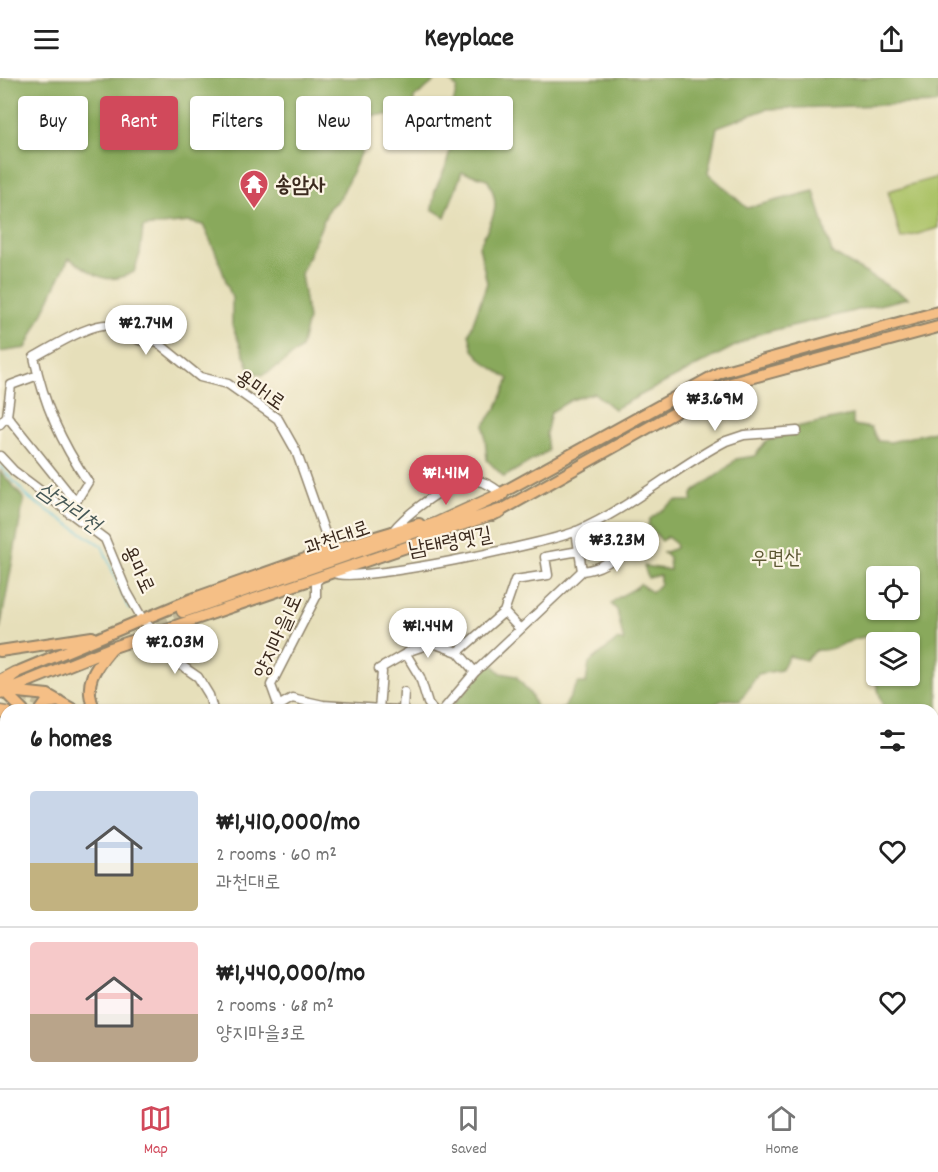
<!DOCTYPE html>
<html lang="en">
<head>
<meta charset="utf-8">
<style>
  body { margin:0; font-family:Dekko,"Poor Story",sans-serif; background:#f6f6f6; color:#222; height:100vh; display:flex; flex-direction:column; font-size:22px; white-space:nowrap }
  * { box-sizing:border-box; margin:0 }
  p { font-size:20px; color:#767676 }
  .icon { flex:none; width:33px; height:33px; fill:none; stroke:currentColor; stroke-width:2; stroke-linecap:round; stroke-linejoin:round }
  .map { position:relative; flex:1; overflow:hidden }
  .drawer { position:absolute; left:0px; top:626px; width:939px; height:386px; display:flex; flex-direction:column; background:#fff; border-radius:18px 18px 0 0; box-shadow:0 2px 4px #0004 }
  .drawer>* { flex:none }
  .guide { position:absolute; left:18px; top:18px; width:600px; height:54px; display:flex; gap:12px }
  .fabs { position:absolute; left:866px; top:488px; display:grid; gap:12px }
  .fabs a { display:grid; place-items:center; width:54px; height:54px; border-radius:6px; background:#fff; box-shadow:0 2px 4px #0004; font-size:30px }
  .price { position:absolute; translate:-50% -51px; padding:0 14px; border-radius:21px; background:#fff; color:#222; font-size:20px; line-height:39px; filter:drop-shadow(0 2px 3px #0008) }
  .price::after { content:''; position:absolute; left:50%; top:36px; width:18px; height:14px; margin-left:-9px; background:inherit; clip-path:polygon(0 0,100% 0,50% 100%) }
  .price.current { background:#d1495b; color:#fff }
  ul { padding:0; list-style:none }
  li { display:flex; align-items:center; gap:18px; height:150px; padding:0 30px }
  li+li { border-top:2px solid #e0e0e0 }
  li span { display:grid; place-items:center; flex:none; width:168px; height:120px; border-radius:6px; color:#555 }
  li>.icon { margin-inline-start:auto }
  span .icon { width:72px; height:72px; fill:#fffc; stroke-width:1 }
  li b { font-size:26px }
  h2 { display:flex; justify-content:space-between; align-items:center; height:72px; padding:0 30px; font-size:26px }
  .tag { padding:0 21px; border-radius:6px; background:#fff; box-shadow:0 2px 4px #0004; font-size:21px; line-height:54px }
  .tag.current { background:#d1495b; color:#fff }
  header { display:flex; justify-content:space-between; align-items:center; height:78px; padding:0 30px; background:#fff; font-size:27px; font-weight:800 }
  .tabs { display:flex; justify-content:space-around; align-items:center; height:84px; border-top:2px solid #e0e0e0; background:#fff; font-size:16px; color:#767676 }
  .tabs a { display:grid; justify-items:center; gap:3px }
  .tabs .current { color:#d1495b }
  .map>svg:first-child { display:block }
  .green { fill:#acc367; stroke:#747642; stroke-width:1.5 }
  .forest { fill:#89a95c; stroke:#626a3d; stroke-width:1.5; fill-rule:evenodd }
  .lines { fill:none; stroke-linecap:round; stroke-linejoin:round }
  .stream { stroke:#5ec3dc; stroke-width:1.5 }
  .minor-tunnel { stroke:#c4bb9b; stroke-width:8; stroke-dasharray:8 4; stroke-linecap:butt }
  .highway-tunnel { stroke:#c4bb9b; stroke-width:12; stroke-dasharray:12 6; stroke-linecap:butt }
  .minor-casing { stroke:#90846c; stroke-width:11 }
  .major-casing { stroke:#90846c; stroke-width:14 }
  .highway-casing { stroke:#90846c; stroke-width:15 }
  .minor { stroke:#fff; stroke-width:8 }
  .major { stroke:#f5bf86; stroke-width:10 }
  .highway { stroke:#f5bf86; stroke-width:12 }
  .labels { text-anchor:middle; stroke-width:4.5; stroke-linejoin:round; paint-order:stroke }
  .poi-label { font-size:21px; font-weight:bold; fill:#3b2a1e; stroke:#fcf5e5; text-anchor:start }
  .street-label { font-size:21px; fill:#3b2a1e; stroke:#fcf5e5 }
  .park-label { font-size:21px; fill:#5d5834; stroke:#fcf5e5 }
  .water-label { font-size:22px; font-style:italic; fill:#465857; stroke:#fcf5e5 }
</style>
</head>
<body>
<header><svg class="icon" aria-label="menu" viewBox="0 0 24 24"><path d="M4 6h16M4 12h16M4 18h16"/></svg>Keyplace<svg class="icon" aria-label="share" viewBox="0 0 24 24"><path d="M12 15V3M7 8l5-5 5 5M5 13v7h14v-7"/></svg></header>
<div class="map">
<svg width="938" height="1010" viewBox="0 0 938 1010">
  <rect width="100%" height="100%" fill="#fcf5e5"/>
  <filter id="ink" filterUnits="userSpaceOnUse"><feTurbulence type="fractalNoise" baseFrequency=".0167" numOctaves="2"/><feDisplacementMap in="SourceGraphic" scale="12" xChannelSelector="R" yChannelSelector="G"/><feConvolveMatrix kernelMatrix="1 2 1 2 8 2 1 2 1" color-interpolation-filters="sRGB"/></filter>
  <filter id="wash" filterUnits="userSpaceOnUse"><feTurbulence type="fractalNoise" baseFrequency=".008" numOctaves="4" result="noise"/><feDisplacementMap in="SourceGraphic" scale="24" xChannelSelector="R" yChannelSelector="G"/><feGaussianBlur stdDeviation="1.35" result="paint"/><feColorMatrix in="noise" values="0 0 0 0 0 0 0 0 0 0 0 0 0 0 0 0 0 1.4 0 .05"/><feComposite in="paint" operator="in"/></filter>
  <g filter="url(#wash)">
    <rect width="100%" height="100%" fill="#e6dfba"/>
    <path class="green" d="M938,99V150L901,161L888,113Z"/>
    <path class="forest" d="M0,0H938V25L767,31L717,49L708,95L747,130L814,113L832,175L908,220L758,256L614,331L594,315L571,322L551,334L546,356L548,373L504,399L487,382L484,347L497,329L509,301L484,284L473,272L469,256L487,205L479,168C492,143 503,128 487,101L462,94L445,139L432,131L435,112L446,88L453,59L450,38L457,10L448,1L436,2L414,20L413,37H373L364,69L340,120L329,130L301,196L308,241L301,270L279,288L263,297L251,294L232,247V220L216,175L203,147L189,144L143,149L140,176L134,194C104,209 95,196 69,180L26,270L0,274Z
      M853,337V347L871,350L878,363L891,364L938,352V966L933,969V632L883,631C881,614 869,596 876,579V597H909V564H876L874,558C849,558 837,574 816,572L806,582L789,578L781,592L758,596L740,623C727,620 720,621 710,631L559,632L564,630L578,605H586L589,585L617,562L624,564L617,532L611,526C620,515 630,516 640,506L652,514L660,506V497L648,500L644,488L670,492L669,479L663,475L676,470L675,465L667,459L662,463L648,447L650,441L675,423H692V416C707,401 720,399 736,381L755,378L766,363L778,360L782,352ZM876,498H909V531H876Z
      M0,393L24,421L0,551Z
      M487,588H494L501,595L516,598L531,617L537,631L449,632Z"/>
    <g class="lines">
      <path class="stream" d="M0,388L30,421L102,468L129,532
        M933,1005L938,1006
        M755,1008L761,1005
        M531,1010L532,1005"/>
    </g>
  </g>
  <g filter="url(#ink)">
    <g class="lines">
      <path class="minor-tunnel" d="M22,618L55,632"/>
      <path class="highway-tunnel" d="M141,555L185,538"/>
      <g class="minor-casing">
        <path id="minor" d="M7,338L75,423
          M0,346L7,338L11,307L38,297
          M0,378L14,393L105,461L127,514L143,542L156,555L172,581L198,599L209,617L213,632
          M69,435L88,404C61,364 44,327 34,279C51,270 97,240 115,248C133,256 136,266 157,264L200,299L228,306L278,341L296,373L331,472
          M393,453C404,438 448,404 467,402C481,401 491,407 502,416
          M582,493C600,491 610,484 623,472L618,465L625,458
          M334,495C356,506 548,465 577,453C631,430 674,390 726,363L744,357L797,353
          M520,551L504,534L515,502L548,497L545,479L579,473
          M458,574L504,534
          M406,576L420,599L428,625L433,632
          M277,629L292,620L323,627L395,632
          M280,632L271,607L316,519V504L321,499
          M379,632L382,594L379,591L412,572L433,565L458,574L475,594
          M403,632L404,614
          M443,632L475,594L582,493L576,453
          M713,1005L726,1010
          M896,1005L918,1010
          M98,1010L128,1005
          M609,1010L619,1005
          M666,1010V1005
          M786,1010L805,1005
          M829,1010V1005
          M862,1010V1005"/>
      </g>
      <g class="major-casing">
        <path id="major" d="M496,418L721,294L938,234
          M493,437L724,307L938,249
          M0,573L92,559
          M4,613L7,604L15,595L192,521L322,475L419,446
          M4,613L111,570L436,459
          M4,613L23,632
          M9,613L48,617L74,632
          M41,632L46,625L59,623
          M95,632C82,606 95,590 111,571
          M414,1005L420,1010
          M429,1005L434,1010"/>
      </g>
      <g class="highway-casing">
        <path id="highway" d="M425,458L500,433
          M183,533L436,446L502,416
          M0,603L15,595
          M0,614L4,613
          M0,634L6,635"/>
      </g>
      <use href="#minor" class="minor"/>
      <use href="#major" class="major"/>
      <use href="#highway" class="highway"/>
    </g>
  </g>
  <defs>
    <g id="temple-pin" transform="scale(1.5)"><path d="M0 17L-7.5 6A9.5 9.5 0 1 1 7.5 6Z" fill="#d1495b" stroke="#fcf5e5"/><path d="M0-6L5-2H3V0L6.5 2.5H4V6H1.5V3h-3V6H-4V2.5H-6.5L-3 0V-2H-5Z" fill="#fff"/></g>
  </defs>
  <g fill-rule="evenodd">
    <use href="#temple-pin" x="254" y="106"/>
  </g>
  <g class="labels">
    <g class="poi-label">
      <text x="275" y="113">송암사</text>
    </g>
    <g class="street-label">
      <text transform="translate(261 311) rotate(35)" y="7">용마1로</text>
      <text transform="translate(337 459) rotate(-19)" y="7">과천대로</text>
      <text transform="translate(450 463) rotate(-11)" y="7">남태령옛길</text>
      <text transform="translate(139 491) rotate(65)" y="7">용마로</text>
      <text transform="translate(277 558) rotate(-66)" y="7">양지마을1로</text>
    </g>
    <g class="park-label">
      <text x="776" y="486">우면산</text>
    </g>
    <g class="water-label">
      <text transform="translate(70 428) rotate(35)" y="8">삼거리천</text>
    </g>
  </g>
</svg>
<div class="fabs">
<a><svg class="icon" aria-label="locate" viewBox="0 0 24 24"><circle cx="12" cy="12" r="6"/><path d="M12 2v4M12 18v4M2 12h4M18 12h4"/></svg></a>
<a><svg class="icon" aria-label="layers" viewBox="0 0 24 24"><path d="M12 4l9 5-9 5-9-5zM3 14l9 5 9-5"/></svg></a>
</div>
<b class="price" style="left:146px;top:278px">₩2.74M</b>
<b class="price" style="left:715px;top:354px">₩3.69M</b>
<b class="price current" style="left:446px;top:428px">₩1.41M</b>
<b class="price" style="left:617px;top:495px">₩3.23M</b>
<b class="price" style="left:428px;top:581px">₩1.44M</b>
<b class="price" style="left:175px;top:597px">₩2.03M</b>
<div class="guide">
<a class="tag">Buy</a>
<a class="tag current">Rent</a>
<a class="tag">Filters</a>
<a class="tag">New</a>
<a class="tag">Apartment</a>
</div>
<section class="drawer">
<h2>6 homes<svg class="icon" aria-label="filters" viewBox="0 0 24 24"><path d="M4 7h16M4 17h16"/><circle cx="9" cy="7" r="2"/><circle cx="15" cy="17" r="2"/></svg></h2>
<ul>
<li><span style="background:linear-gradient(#c9d6e8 60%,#c2b280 0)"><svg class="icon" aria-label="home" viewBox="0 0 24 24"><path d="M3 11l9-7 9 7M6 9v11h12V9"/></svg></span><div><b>₩1,410,000/mo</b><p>2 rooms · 60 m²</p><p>과천대로</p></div><svg class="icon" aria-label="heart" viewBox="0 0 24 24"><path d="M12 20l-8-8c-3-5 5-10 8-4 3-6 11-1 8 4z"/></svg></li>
<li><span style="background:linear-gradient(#f6c9c9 60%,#b9a48a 0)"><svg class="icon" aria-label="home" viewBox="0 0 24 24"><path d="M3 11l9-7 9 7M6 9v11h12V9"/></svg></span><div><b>₩1,440,000/mo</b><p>2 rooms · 68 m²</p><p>양지마을3로</p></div><svg class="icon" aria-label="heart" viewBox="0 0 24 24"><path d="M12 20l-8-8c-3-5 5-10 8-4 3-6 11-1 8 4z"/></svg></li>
</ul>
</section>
</div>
<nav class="tabs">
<a class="current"><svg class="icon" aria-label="map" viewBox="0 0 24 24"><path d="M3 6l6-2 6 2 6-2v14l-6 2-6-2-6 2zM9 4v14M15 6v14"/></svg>Map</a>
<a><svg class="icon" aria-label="saved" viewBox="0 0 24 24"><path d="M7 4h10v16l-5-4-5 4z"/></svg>Saved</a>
<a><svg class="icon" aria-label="home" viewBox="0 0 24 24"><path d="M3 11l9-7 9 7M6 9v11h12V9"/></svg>Home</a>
</nav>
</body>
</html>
